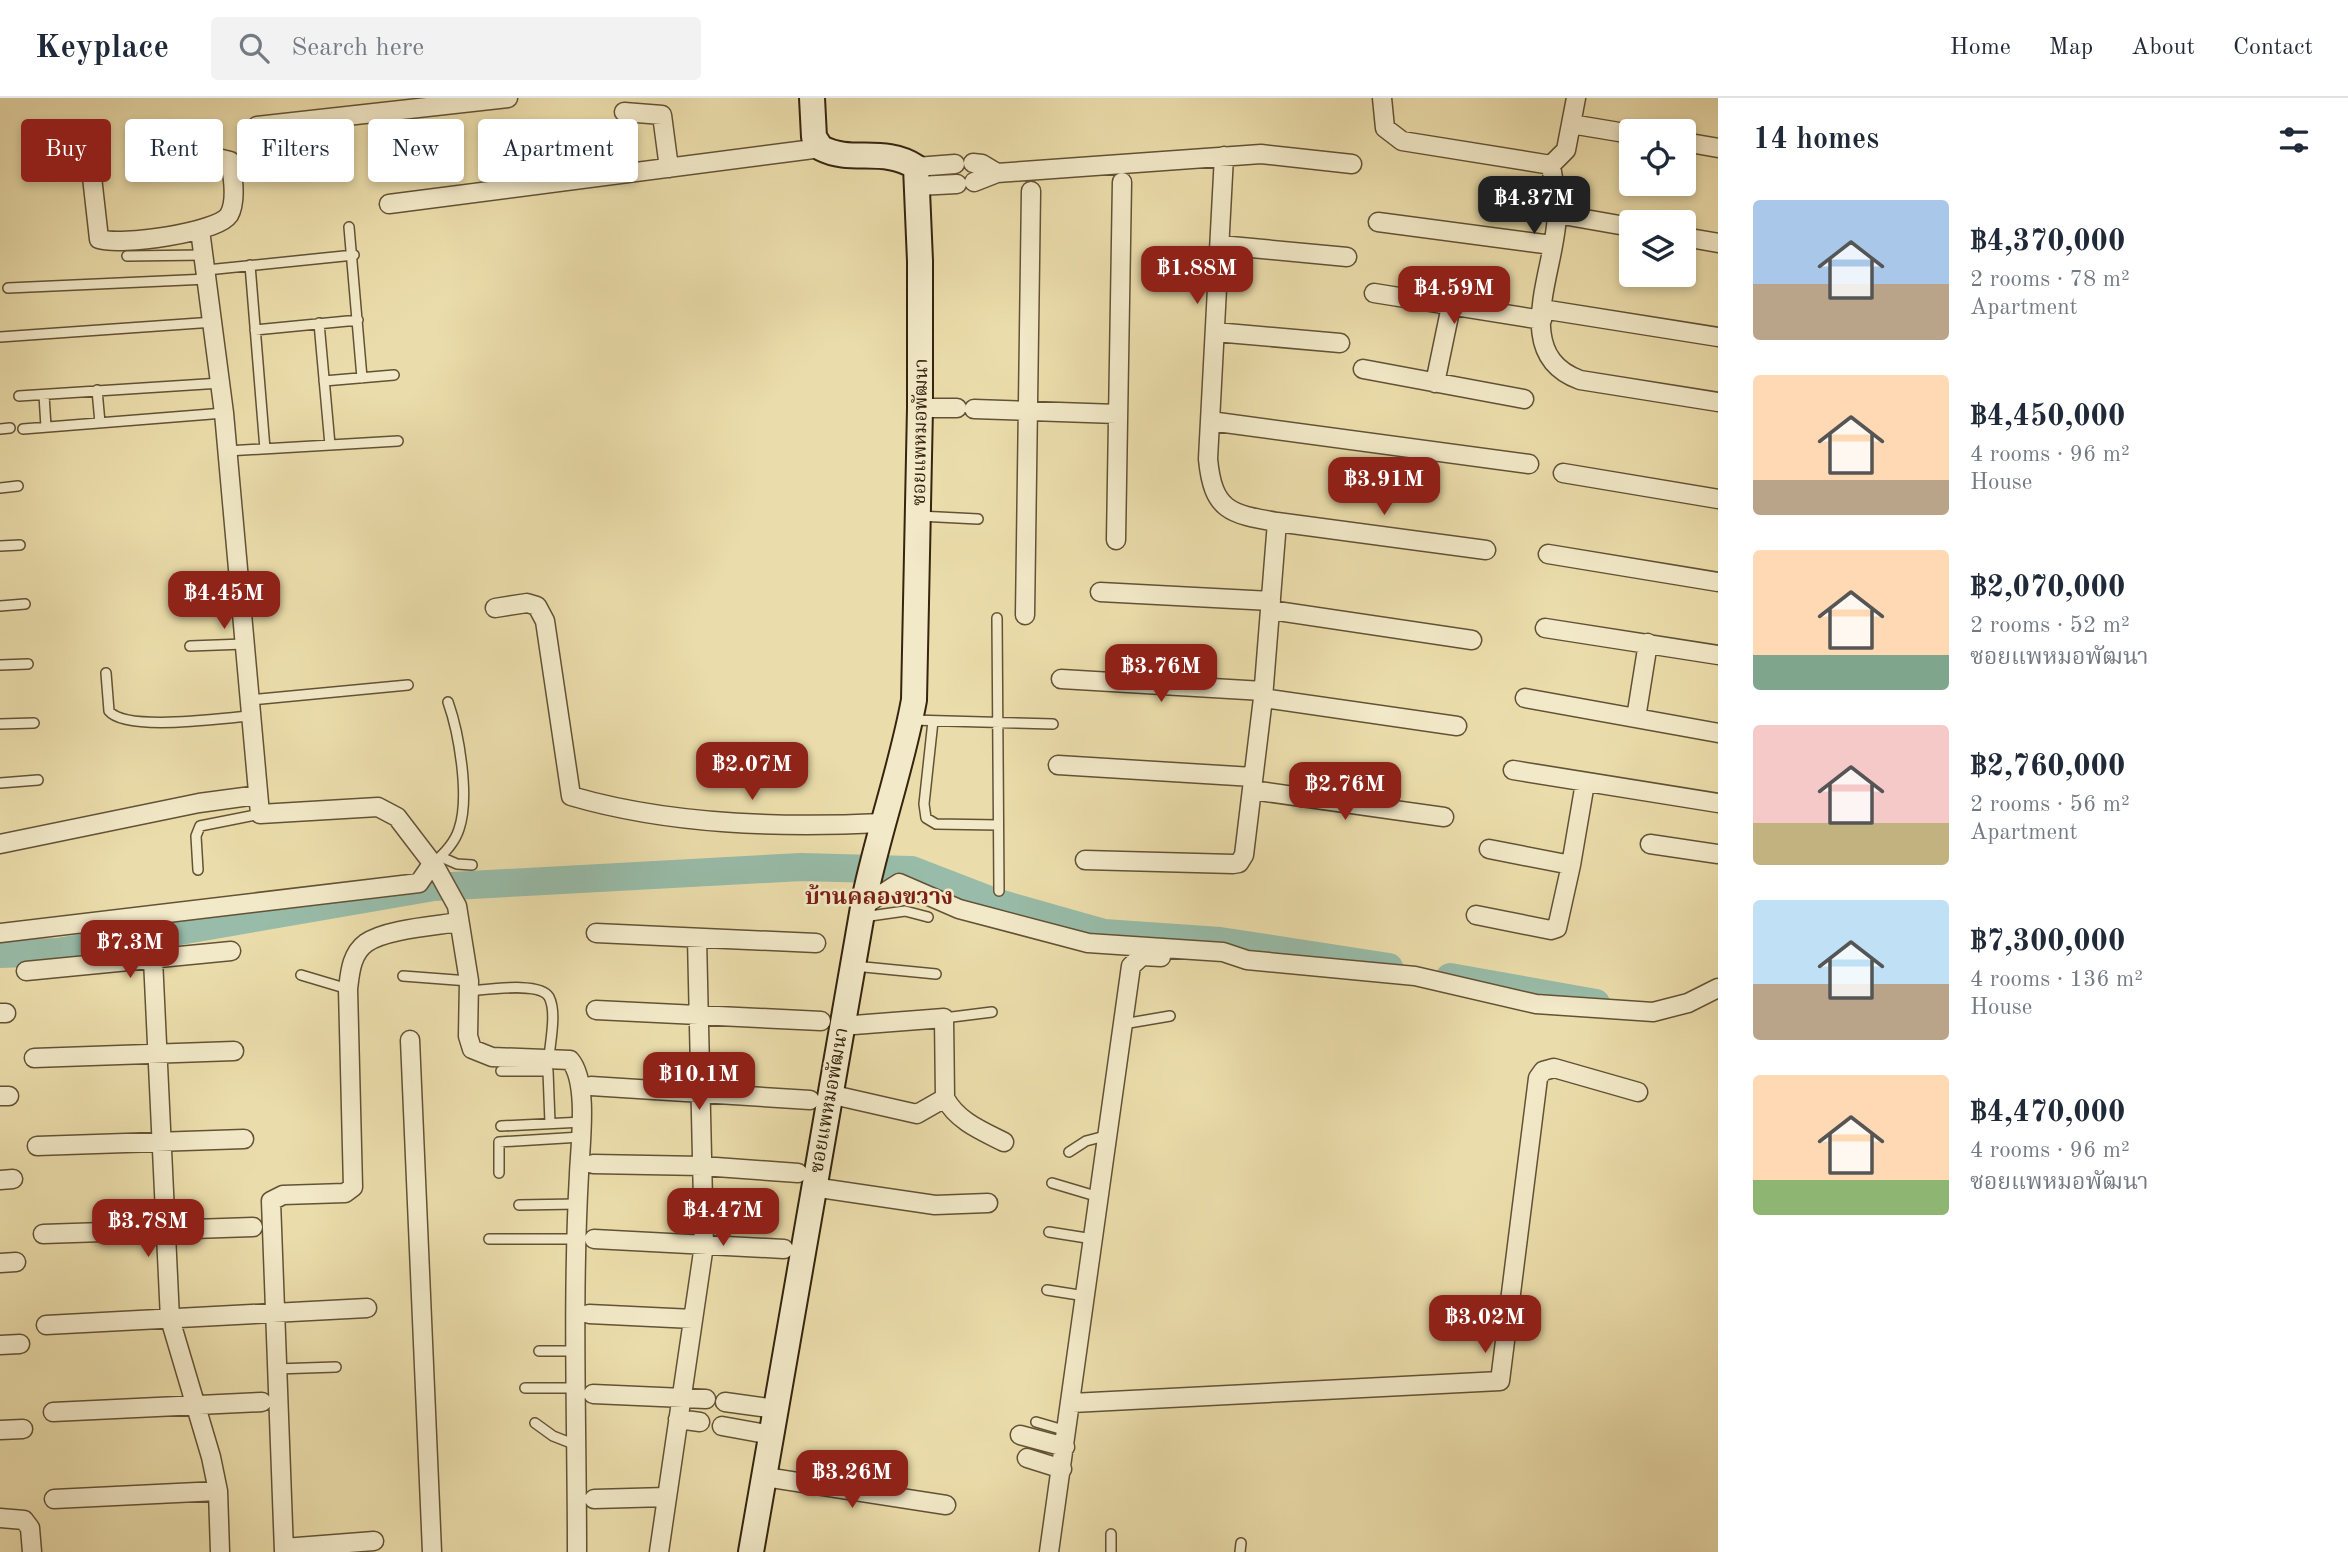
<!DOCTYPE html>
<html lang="en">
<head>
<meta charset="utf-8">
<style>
  body { margin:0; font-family:"Old Standard TT","Noto Serif Thai",serif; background:#f2f2f3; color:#1f2937; height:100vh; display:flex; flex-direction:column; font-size:26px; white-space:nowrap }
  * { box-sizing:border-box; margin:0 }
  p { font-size:23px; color:#747a83 }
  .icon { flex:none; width:38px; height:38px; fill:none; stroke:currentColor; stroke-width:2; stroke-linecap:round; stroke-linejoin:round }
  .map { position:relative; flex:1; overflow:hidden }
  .sheet { display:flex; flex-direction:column; background:#fff; width:630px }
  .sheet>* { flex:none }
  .top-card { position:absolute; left:21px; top:21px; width:665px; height:63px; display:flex; gap:14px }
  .tools { position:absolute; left:1619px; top:21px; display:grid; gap:14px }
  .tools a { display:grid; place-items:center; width:77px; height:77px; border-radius:7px; background:#fff; box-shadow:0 4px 10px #0003; font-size:35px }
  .price { position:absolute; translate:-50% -60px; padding:0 16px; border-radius:14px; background:#8f2418; color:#fff; font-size:23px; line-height:46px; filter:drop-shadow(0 2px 4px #0008) }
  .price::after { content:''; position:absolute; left:50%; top:42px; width:21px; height:16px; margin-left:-10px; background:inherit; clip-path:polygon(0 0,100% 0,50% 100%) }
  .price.current { background:#222; color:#fff }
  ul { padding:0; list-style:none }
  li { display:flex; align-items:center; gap:21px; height:175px; padding:0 35px }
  li span { display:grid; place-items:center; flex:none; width:196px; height:140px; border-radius:7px; color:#555 }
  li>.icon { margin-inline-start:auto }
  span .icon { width:84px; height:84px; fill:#fffc; stroke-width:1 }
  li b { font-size:30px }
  h2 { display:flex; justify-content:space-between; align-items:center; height:84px; padding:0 35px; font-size:30px }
  .chip { padding:0 24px; border-radius:7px; background:#fff; box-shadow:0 4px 10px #0003; font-size:24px; line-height:63px }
  .chip.current { background:#8f2418; color:#fff }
  header { display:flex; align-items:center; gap:42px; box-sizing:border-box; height:98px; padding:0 35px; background:#fff; border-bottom:2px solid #e0e1e3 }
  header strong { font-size:33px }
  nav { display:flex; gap:38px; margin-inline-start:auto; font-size:24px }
  .search { width:490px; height:63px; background:#f2f2f3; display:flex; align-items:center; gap:18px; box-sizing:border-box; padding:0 24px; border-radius:7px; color:#747a83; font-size:26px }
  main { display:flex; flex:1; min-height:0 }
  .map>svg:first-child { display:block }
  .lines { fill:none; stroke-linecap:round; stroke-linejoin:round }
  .river { stroke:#98bca9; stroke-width:28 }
  .lane-casing { stroke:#625236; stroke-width:12 }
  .street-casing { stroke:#625236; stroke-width:21 }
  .secondary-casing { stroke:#35240f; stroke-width:28 }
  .lane { stroke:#f2e9c8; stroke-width:9 }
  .street { stroke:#f2e9c8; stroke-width:18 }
  .secondary { stroke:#f2e9c8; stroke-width:24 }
  .labels { text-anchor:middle; stroke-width:5; stroke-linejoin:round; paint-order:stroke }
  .street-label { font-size:19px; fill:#35240f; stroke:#f2e9c8 }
  .quarter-label { font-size:23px; font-weight:bold; fill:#7a1f14; stroke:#f2e9c8 }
</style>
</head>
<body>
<header>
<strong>Keyplace</strong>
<div class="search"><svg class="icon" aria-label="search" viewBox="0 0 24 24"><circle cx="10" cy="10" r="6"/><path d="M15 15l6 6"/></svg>Search here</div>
<nav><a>Home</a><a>Map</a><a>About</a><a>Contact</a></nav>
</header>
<main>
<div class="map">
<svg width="1718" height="1454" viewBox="0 0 1718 1454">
  <rect width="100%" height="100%" fill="#ebddab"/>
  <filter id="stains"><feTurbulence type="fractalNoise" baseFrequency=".00286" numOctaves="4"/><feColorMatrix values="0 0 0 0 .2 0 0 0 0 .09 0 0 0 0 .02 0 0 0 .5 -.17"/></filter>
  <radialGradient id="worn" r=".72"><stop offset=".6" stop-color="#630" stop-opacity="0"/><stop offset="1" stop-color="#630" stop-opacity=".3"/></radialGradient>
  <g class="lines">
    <path class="river" d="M0,856L58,854L434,789L801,769L912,772L995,804L1104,835L1220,843L1389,869
      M1450,879L1596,905"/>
    <g class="lane-casing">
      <path id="lane" d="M349,129L362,280
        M127,158L204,157
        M250,167L265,351
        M207,172L354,157
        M8,190L208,181
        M319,225L330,347
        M255,232L358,222
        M0,239L214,224
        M324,283L394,277
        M97,292L100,325
        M44,297L46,329
        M19,298L221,285
        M0,331L10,330
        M23,331L224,315
        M227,353L398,343
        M0,390L18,388
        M919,418L978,421
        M0,448L20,447
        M0,508L25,506
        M997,520L999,793
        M190,548L244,546
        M0,567L28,566
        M106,575L109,613C126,634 222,620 251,618
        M250,602L408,587
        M912,622L1053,626
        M933,623L924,706L926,720L936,726L998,727
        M0,626L34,625
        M0,685L38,682
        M441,759L457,766L472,767
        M432,766C443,757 455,744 459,731C470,699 459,635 448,604
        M198,772L196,738L200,728L260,716
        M863,819L905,813L928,819
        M854,868L936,876
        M301,877L348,891
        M403,878L469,883
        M468,893C486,892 540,883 549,899C557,914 550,944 549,960
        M944,920L992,914
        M1123,926L1170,918
        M501,973H548L550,1025
        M501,1028L583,1024
        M1069,1054L1086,1043L1109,1037
        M499,1075V1044L581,1039
        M1052,1085L1099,1099
        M519,1107L577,1106
        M1049,1134L1093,1141
        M489,1141H577
        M1047,1192L1085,1198
        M539,1253H576
        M276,1271L336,1269
        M525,1290H576
        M1036,1324L1067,1333
        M535,1325L553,1338L576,1347
        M1111,1436V1454
        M1240,1454L1241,1445"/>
    </g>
    <g class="street-casing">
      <path id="street" d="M1382,0L1385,30L1402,43L1551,67
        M1576,0L1566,52L1551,67C1553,83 1558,101 1557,116C1556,172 1509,256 1580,282L1718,304
        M624,14L662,17L669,70
        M1571,26L1631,36
        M257,28L508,0
        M1684,44L1718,50
        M973,65L982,66L997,75
        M916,69L955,66
        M92,79L99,141C120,148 217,135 229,117C237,103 233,78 230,63L148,43
        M974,84L997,75L1261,56L1352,66
        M918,88L957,86
        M389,106L821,50
        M1557,116L1631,129
        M1378,124L1552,147
        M200,132L224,315L260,716L378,709L397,719L436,770L457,808L469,883L468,938L472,951L492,959L570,962C589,984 580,1048 579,1076C572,1202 577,1328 577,1454
        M1684,139L1718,145
        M1220,147L1347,159
        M1374,195L1542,222
        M1542,211L1718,239
        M1215,234L1340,245
        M1363,271L1524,301
        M1435,285L1451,208
        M920,310H957
        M974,311L1117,316
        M1210,323L1529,366
        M1563,375L1718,401
        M1277,424L1486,452
        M1116,442L1122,84
        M1548,456L1718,484
        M1100,494L1271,503
        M495,510L527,505L537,508L545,523L571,698C670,727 780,730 882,725
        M1270,512L1472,542
        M1025,517L1031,93
        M1545,530L1718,557
        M1061,581L1263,593
        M1263,600L1457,628
        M1525,600L1718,635
        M1636,620L1648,545
        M1058,667L1253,679
        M1513,672L1718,705
        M1252,692L1444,719
        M0,746L199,705L258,697
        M1650,746L1718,756
        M1489,751L1571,767
        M1085,762L1233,766L1239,765L1244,757L1263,600L1277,424C1230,416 1213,413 1208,361L1224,58
        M863,808L899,785L959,811L1088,845L1223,854L1247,862L1415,878L1536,906L1653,914L1688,905L1718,890
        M1476,817L1551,832L1557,830L1571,767L1585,685
        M0,835L419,785L432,766
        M596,835L816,845
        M153,861L170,1221L211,1359L218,1393L220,1454
        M26,873L231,853
        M596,912L821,923
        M0,915H6
        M841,928L944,920L945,1000C957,1023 982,1033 1004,1044
        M410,942L432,1454
        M34,960L234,953
        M591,988L810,1002
        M829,996L917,1016L945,1000
        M0,998H9
        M37,1048L244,1041
        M593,1066L702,1068L798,1075
        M0,1082L13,1081
        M813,1089L935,1107L988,1105
        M43,1136L253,1129
        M594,1141L784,1151
        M0,1165L16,1164
        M589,1216L693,1221
        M46,1227L367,1210
        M0,1247L20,1246
        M593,1296L706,1301
        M725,1304L776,1311
        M1072,1305L1500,1283L1538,980L1543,973L1554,970L1638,994
        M53,1314L262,1304
        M678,1321L700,1324
        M722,1328L772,1337
        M0,1332L23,1331
        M1020,1337L1065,1349
        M1027,1360L1062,1371
        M765,1379L946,1407
        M54,1401L218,1393
        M594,1401L667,1399
        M0,1420L24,1422L30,1430L32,1454
        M284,1450L374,1443
        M284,1454L271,1103L283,1097L345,1095L353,1089L348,891C350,875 351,856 366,845C386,831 435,828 459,824
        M659,1454L704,1147L697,840
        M1049,1454L1131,868L1142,858L1161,859"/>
    </g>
    <g class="secondary-casing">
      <path id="secondary" d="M751,1454L865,798C879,732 902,668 914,602L920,310V163L916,69C883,48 852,66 821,50L814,39L812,0"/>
    </g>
    <use href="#lane" class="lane"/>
    <use href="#street" class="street"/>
    <use href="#secondary" class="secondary"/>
  </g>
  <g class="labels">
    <g class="street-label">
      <text transform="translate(919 334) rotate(-89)" y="7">ซอยแพหมอพัฒนา</text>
      <text transform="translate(828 1002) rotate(-80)" y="7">ซอยแพหมอพัฒนา</text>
    </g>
    <g class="quarter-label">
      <text x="879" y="806">บ้านคลองขวาง</text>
    </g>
  </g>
  <rect width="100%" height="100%" filter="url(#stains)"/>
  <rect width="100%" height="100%" fill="url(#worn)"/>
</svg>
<div class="tools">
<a><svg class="icon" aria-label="locate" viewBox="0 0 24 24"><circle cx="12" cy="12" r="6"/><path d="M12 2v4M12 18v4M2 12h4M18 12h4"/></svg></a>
<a><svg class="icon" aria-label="layers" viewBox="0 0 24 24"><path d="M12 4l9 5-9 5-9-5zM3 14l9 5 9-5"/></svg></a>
</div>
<b class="price current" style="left:1534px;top:138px">฿4.37M</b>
<b class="price" style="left:1197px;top:208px">฿1.88M</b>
<b class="price" style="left:1454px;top:228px">฿4.59M</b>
<b class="price" style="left:1384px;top:419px">฿3.91M</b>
<b class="price" style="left:224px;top:533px">฿4.45M</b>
<b class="price" style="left:1161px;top:606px">฿3.76M</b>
<b class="price" style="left:752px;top:704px">฿2.07M</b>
<b class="price" style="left:1345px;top:724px">฿2.76M</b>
<b class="price" style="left:130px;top:882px">฿7.3M</b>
<b class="price" style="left:699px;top:1014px">฿10.1M</b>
<b class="price" style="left:723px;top:1150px">฿4.47M</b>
<b class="price" style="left:148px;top:1161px">฿3.78M</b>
<b class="price" style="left:1485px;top:1257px">฿3.02M</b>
<b class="price" style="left:852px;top:1412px">฿3.26M</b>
<div class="top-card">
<a class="chip current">Buy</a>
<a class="chip">Rent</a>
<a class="chip">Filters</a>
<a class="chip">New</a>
<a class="chip">Apartment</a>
</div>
</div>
<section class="sheet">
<h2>14 homes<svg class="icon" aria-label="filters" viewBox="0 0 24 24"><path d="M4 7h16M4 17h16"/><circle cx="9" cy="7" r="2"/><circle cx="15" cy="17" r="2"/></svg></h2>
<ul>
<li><span style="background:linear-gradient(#a9c7e8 60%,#b9a48a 0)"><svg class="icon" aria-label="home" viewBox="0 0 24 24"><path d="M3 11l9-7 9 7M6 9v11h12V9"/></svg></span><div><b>฿4,370,000</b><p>2 rooms · 78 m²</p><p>Apartment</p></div></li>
<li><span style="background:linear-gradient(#ffd9b3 75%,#b9a48a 0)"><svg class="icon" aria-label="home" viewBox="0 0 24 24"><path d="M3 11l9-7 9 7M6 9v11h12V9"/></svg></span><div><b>฿4,450,000</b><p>4 rooms · 96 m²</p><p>House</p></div></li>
<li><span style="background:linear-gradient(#ffd9b3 75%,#7fa58c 0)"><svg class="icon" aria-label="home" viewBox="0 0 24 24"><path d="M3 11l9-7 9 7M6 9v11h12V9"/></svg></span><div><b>฿2,070,000</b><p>2 rooms · 52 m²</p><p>ซอยแพหมอพัฒนา</p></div></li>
<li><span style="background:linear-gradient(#f6c9c9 70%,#c2b280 0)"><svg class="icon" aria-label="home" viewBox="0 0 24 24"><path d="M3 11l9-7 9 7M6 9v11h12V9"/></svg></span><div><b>฿2,760,000</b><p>2 rooms · 56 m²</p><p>Apartment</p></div></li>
<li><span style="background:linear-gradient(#bfe0f5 60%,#b9a48a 0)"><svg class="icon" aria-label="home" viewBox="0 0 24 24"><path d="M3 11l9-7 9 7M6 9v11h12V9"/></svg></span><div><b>฿7,300,000</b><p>4 rooms · 136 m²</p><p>House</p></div></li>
<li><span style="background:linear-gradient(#ffd9b3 75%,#8fb573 0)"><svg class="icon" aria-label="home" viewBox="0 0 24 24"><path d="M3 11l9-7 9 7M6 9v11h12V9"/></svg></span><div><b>฿4,470,000</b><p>4 rooms · 96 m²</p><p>ซอยแพหมอพัฒนา</p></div></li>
</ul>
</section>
</main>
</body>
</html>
